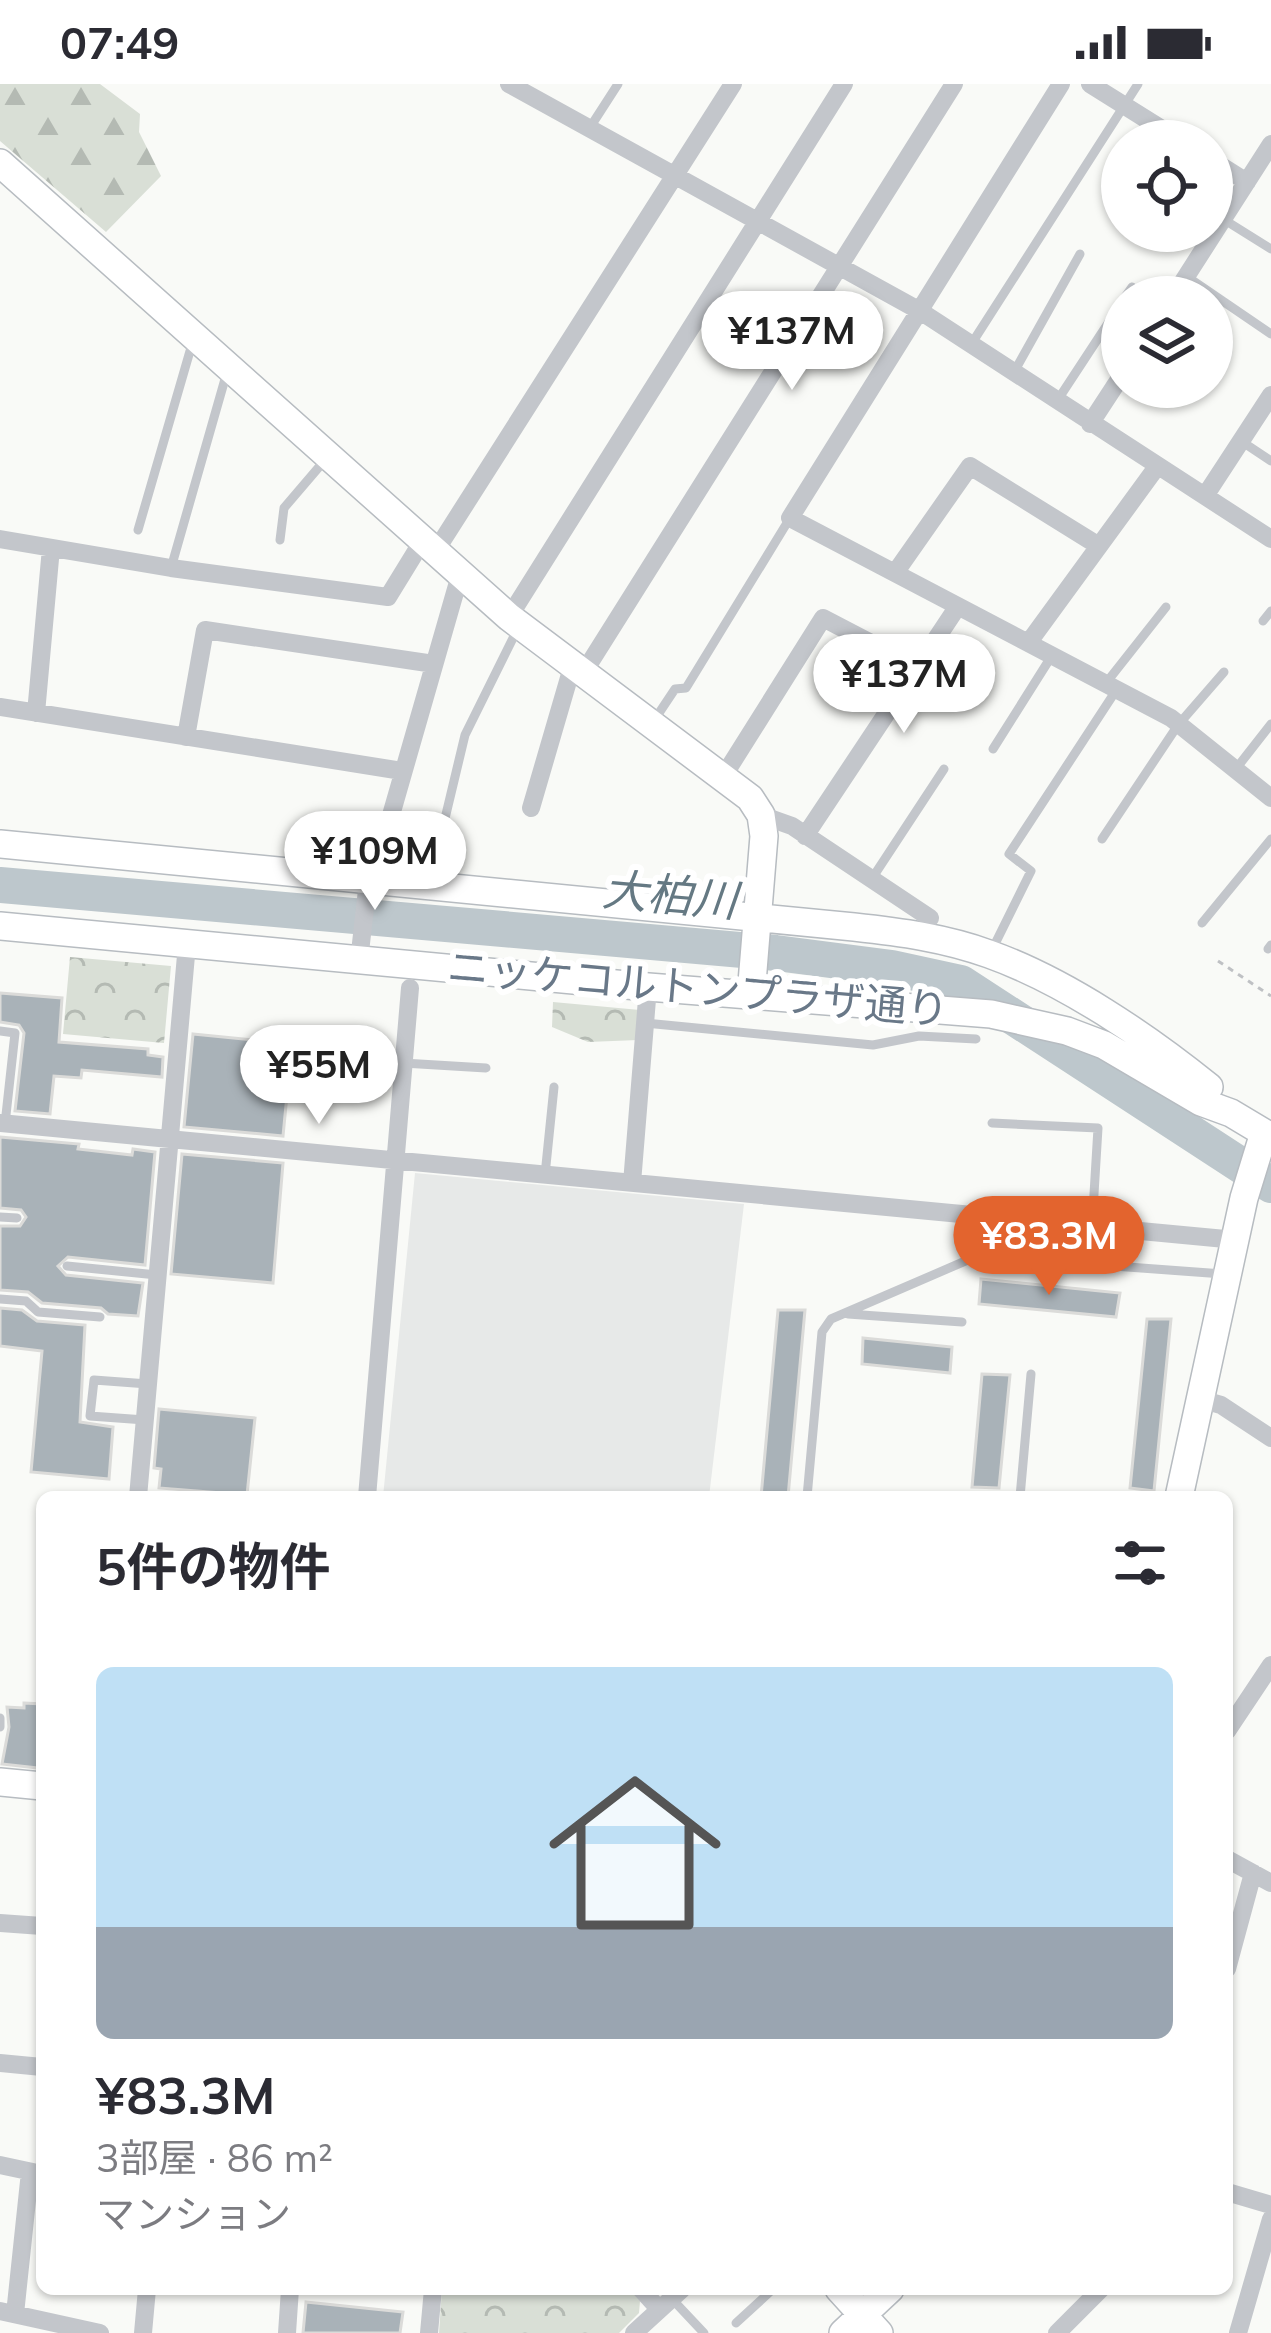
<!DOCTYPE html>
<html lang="ja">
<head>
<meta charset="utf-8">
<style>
  body { margin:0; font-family:Mulish,"Noto Sans JP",sans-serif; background:#f7f7f7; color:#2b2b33; height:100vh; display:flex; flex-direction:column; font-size:45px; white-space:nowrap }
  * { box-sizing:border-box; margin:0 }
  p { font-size:39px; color:#7c7c81 }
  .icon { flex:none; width:66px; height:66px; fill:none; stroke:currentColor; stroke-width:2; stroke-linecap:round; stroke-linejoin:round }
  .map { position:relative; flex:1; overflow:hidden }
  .panel { position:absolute; left:36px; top:1407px; width:1197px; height:804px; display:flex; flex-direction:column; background:#fff; border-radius:18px; box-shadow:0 3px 9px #0004 }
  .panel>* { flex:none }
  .buttons { position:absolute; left:1101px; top:36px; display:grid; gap:24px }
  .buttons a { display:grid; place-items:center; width:132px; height:132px; border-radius:50%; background:#fff; box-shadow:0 3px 9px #0004; font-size:60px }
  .price { position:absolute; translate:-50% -102px; padding:0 27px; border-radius:42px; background:#fff; color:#222; font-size:39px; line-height:78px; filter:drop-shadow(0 3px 6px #0008) }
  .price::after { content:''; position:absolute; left:50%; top:72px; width:36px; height:27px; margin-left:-18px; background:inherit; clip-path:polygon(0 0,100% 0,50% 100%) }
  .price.selected { background:#e3642e; color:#fff }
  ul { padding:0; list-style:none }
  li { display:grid; align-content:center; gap:24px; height:636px; padding:0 60px }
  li+li { border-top:3px solid #e1e1e2 }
  li span { display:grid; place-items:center; height:372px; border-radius:18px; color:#555 }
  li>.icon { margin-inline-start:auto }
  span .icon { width:216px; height:216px; fill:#fffc; stroke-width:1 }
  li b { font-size:51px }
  h2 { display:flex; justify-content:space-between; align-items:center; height:144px; padding:0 60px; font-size:51px }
  .status { display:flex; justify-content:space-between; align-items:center; height:84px; padding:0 60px; background:#fff; direction:ltr }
  .status svg { height:33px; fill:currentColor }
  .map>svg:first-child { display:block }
  .built { fill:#e7e9e8 }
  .forest { fill:url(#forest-firs) }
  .park { fill:url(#park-crowns) }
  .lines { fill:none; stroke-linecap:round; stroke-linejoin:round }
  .river { stroke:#bdc7cc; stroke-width:36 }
  .building { fill:#a9b2b8; stroke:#dbdbd9; stroke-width:3 }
  .secondary-casing { stroke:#b7bcc1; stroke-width:30 }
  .path { stroke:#bfc1c4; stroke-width:3; stroke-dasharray:6 6; stroke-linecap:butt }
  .lane { stroke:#c3c6cb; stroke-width:9 }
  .street { stroke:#c3c6cb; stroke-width:18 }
  .secondary { stroke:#fff; stroke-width:27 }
  .labels { text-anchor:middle; stroke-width:12; stroke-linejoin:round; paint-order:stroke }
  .street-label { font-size:42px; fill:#697888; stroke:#fff }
  .water-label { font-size:45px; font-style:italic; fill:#657983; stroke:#fff }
</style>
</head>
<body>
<div class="status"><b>07:49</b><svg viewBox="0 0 49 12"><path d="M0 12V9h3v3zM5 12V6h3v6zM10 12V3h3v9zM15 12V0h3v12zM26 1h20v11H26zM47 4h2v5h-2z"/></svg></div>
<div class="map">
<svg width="1271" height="2249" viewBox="0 0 1271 2249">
  <defs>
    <pattern id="forest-firs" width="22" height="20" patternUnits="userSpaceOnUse" patternTransform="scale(3)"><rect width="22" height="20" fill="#d9dfd6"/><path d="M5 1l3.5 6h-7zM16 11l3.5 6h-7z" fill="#b4bab3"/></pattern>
    <pattern id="park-crowns" width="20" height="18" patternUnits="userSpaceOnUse" patternTransform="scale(3)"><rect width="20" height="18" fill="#d9dfd6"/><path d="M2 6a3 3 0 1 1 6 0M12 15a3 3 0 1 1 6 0" fill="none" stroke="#b4bab3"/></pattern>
  </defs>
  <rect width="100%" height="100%" fill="#f9faf7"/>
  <path class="built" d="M415,1089L744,1120L709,1413H383Z"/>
  <path class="forest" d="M0,0H100L140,30L139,48L161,92L106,148L0,57Z"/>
  <path class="park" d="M70,873L171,882L164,959L63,950Z
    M553,918L640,926L638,956L588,958L552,943Z
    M442,2205H630L640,2217L639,2229L619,2249H439Z"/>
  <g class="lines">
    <path class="river" d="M0,801L776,869L892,884L961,899L1271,1101"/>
  </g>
  <path class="building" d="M0,909L62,914L59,958L148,965V971L163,973L162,993L82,986L81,994L54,992L50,1030L15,1027L24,949L19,941L0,938Z
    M193,950L292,960L283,1052L184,1043Z
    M0,1053L79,1060L78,1065L132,1071L133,1065L155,1068L145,1181L68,1173L58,1182L66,1191L143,1199L138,1232L108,1230L101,1224L42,1219L28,1208L0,1206V1142H20L26,1133L21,1126L0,1124Z
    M182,1070L283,1079L273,1199L171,1190Z
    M981,1195L1120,1209L1116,1233L979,1220Z
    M0,1224L22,1226L37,1237L85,1241L80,1338L113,1343L109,1395L31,1388L42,1267L0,1262Z
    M778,1226H805L788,1413H761Z
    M1147,1235H1171L1154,1407L1130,1404Z
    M863,1254L952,1263L950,1289L862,1280Z
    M982,1290L1010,1291L999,1404L972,1403Z
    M159,1325L255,1334L247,1411L159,1404L161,1385L154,1384Z
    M24,1619L42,1620L38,1684L2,1680L9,1643L7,1623L24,1624Z
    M306,2218L403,2228L400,2249H303Z"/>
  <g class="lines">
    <g class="secondary-casing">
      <path id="secondary" d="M0,79L509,533L750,714L761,731L764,752L751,911
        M0,760L854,843C900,848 945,854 989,870C1065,897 1147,953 1209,1003
        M0,842L648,903L991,930L1067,947L1104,961L1201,1018L1231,1029L1271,1053
        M1179,1413L1244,1114L1264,1049
        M0,1698L42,1702
        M839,2205L879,2249
        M843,2249L890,2205"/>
    </g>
    <path class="path" d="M1218,877L1271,912"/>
    <path class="lane" d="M589,45L618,0
      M1223,135L1271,165
      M1186,192L1271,250
      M1125,213L1132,203
      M972,259L1138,0
      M1014,288L1080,170
      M1057,317L1122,218
      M1241,357L1271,377
      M138,446L190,267L200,264
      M280,456L284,424L325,376
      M171,484L227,288
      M1263,537L1271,527
      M1106,599L1166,523
      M653,638L675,605L686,604L790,434
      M993,665L1051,573
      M1235,686L1271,640
      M442,747L465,651L517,546
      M1102,755L1178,641L1224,588
      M871,796L944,685
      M1202,839L1271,755
      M1268,865L1271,861
      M992,866L1031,787L1009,770L1117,605
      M645,939L873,961L919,952L976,955
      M0,947L15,949L5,1040
      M403,979L486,984
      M992,1039L1098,1044L1092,1143
      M545,1091L554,1003
      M0,1133L17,1134
      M67,1182L157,1191
      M0,1215L26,1217L38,1228L100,1233
      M848,1230L962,1238
      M145,1336L90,1332L94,1296L148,1300
      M807,1413L822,1248L831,1235L977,1172L1223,1190
      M1020,1413L1031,1290
      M0,1634V1643
      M672,2215L704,2249
      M736,2239L773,2205"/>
    <path class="street" d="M509,0L920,227L1271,455
      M1061,0L790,434L1171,634L1271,714
      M1090,0L1181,57
      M1212,76L1247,98
      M1173,213L1271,60
      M1090,340L1122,291
      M1205,412L1271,311
      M0,455L171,484L388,513L423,456
      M435,468L733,0
      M895,489L970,382L1099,462
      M509,533L844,0
      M1029,558L1156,384
      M584,588L954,0
      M0,623L402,687
      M36,629L51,464
      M186,653L205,546L434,580
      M723,693L823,534L917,583
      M531,724L573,580
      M761,731L792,742L930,834
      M805,752L958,522
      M380,798L379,773L460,491
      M359,877L368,797
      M0,1039L1236,1156
      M632,1099L648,903
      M1200,1315L1221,1321L1271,1354
      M138,1413L187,860
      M367,1413L410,904
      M1227,1647L1271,1581
      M1227,1775L1271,1799
      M0,1839L42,1842
      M1227,1885L1253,1789
      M0,1979L42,1983
      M0,2081L42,2090
      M1227,2108L1271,2121
      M641,2205L659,2225
      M0,2227L100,2249
      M15,2230L30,2088
      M143,2249L147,2205
      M287,2249L290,2205
      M429,2249L433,2205
      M634,2249L682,2205
      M1057,2249L1101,2205
      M1238,2249L1271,2135"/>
    <use href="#secondary" class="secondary"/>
  </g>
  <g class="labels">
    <g class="street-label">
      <text transform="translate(698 904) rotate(5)" y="15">ニッケコルトンプラザ通り</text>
    </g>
    <g class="water-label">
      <text transform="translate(670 811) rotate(5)" y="16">大柏川</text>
    </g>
  </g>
</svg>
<div class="buttons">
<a><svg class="icon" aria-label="locate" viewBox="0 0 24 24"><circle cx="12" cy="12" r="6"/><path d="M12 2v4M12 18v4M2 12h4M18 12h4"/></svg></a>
<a><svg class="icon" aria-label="layers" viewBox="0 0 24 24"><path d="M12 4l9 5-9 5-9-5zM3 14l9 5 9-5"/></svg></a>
</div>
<b class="price" style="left:792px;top:309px">¥137M</b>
<b class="price" style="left:904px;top:652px">¥137M</b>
<b class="price" style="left:375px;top:829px">¥109M</b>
<b class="price" style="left:319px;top:1043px">¥55M</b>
<b class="price selected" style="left:1049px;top:1214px">¥83.3M</b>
<section class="panel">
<h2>5件の物件<svg class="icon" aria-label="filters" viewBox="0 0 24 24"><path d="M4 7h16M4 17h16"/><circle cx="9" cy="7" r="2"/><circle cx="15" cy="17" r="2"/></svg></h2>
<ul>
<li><span style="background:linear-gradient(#bfe0f5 70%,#9aa5b1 0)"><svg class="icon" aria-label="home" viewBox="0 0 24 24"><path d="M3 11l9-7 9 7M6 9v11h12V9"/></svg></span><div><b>¥83.3M</b><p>3部屋 · 86 m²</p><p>マンション</p></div></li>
</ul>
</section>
</div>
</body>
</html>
